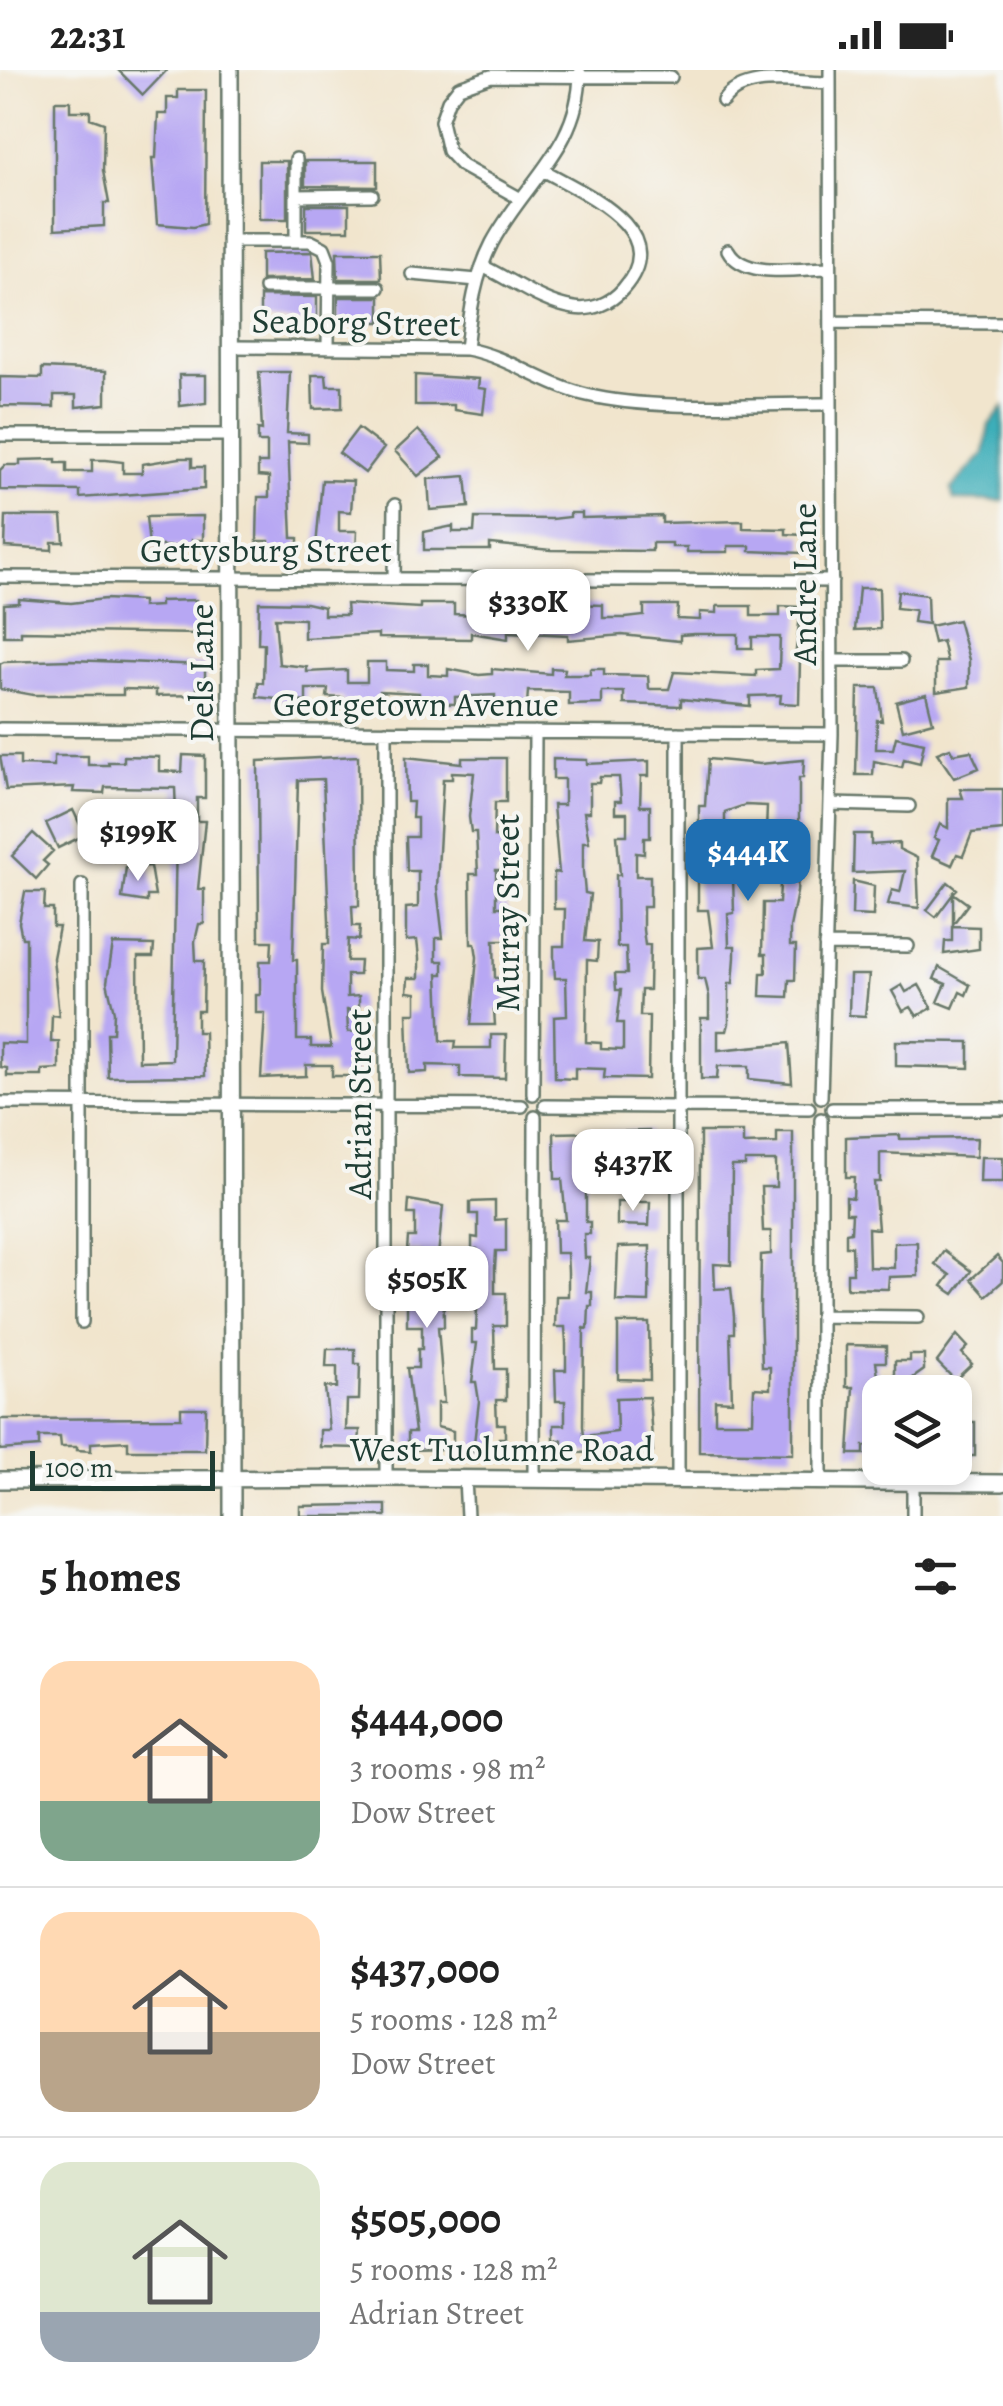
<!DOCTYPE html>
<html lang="en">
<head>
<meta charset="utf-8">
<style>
  body { margin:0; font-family:Alegreya,serif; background:#f6f6f6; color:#222; height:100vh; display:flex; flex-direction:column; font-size:38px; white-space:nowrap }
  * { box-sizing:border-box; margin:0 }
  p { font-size:32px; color:#767676 }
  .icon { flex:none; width:55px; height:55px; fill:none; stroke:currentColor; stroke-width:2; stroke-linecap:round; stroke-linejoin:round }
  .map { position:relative; height:1446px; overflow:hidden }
  .details { display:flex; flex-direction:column; background:#fff; flex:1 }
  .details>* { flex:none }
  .fabs { position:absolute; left:862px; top:1305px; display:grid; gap:20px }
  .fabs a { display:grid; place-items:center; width:110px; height:110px; border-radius:20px; background:#fff; box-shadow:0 5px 15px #0003; font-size:50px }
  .scale { position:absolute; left:30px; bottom:25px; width:185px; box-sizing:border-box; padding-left:10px; border:5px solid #1f3d34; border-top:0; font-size:28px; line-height:35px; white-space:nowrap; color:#1f3d34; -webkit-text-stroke:8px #f6f6f2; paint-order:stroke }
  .price { position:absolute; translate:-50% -85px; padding:0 22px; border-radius:20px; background:#fff; color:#222; font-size:32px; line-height:65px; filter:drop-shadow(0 2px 5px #0008) }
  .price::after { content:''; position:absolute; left:50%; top:60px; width:30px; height:22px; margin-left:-15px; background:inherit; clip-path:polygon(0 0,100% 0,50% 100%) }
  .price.active { background:#1f6fb2; color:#fff }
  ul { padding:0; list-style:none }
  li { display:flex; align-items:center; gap:30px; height:250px; padding:0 40px }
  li+li { border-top:2px solid #e0e0e0 }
  li span { display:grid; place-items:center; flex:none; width:280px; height:200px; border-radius:30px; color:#555 }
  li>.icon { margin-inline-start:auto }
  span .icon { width:120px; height:120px; fill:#fffc; stroke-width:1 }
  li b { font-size:42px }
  h2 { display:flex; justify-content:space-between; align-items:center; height:120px; padding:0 40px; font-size:42px }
  .status { display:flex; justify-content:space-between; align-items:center; height:70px; padding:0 50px; background:#fff; direction:ltr }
  .status svg { height:28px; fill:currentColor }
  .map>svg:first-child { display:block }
  .water { fill:#3eaeb9; stroke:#2e7676; stroke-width:2.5 }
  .building { fill:#b7a7f3; fill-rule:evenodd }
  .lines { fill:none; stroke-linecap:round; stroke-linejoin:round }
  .minor-casing { stroke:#68786a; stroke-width:16 }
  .tertiary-casing { stroke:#68786a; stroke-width:20 }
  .minor { stroke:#fff; stroke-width:11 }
  .tertiary { stroke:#fff; stroke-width:15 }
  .labels { text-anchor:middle; stroke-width:8; stroke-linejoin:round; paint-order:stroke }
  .street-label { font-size:35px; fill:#1f3d34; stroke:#f6f6f2 }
</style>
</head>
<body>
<div class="status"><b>22:31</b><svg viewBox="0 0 49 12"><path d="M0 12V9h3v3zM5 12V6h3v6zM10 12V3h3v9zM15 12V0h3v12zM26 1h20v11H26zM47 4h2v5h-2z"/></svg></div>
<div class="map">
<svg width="1003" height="1446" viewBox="0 0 1003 1446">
  <rect width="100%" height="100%" fill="#f6f6f2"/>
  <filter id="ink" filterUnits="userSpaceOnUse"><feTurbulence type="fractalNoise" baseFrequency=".01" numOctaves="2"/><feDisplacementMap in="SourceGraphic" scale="20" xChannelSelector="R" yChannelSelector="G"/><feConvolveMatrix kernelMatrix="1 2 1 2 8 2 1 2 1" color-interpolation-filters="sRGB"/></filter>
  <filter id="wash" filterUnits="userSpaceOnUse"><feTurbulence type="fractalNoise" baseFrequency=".0048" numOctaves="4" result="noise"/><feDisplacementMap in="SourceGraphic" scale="40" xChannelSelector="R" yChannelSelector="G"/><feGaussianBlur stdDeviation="2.25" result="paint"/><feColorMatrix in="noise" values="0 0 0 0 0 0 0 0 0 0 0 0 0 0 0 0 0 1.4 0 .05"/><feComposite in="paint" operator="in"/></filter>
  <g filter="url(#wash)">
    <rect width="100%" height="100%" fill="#f1e5cd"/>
    <path class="water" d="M1003,337V431L954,430L951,419L984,383L989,355Z"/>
    <g id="blocks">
      <path class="building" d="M118,0H167L143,25Z
        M178,20H206L205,154L193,157L157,154L152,88H156L158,44H167V28H178Z
        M55,31H70V41H90V48L104,53L103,101L109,133H104V156L55,159Z
        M259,91H287V149H259Z
        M305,91H377V117L305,116Z
        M306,135H349V160H306Z
        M337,182H380L381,209H338Z
        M261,183L312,182L315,209L261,210Z
        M260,226L317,227V252H260Z
        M338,227H380V252H338Z
        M42,298L106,301V334L76,337V325H54V337L0,336V307L42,308Z
        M259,302H290L287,363L308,364V373L288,372L292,468H298V480L269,481V471H257L258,427H269V407L258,406V393H267V372H258V359L262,360Z
        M179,305H206V333L180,336Z
        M312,305H326L327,316H342V338L313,339Z
        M415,305L479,309L478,318L486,319L483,344L454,340V335H415Z
        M358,358L384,378L365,403L339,383Z
        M418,360L443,387L418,406L395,381Z
        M180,388H192V397H204V419L80,428V421L0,420V400L5,395H20V390L56,389V393H67V402H92V390H106L123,392V403H142V394Z
        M466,406L469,437L430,440L428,409Z
        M322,410L353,411L351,442L339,441V461H357L356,481L316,477Z
        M570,443H582V448L662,446V453L743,451V458L786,459V464L803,465V483L750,481V476H728V482H687V477H672V473H652V481L551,480L490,474V480H424V462L453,456V462H474L475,448L552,449L570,447Z
        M6,446H62L64,472H52V480L5,477Z
        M203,446V470H192V478L149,475L146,447Z
        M859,518H879L880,559L855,560Z
        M898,521L927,525L928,554L913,552L915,540L896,538Z
        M19,529L71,533L105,529L142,531V537L160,536V531L196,530V541H205L206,559H198V564L21,561V566H4V534L19,533Z
        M259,532L306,533L324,537V545H347L346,534L420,538V534H454V544L479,545L495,544V534H528V541H545L544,547L569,548V534L603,535V548H626L644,546V535H678L677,549L700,550V542L717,543V536H751V546H780V536L801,537L795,588H800L799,634L780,633L781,625L750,626V636L681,629V636L624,634V622H602V634L569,635V622L528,621L527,634H495V625L455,627V634L419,633V623L380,621V633L343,632V628L327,627L328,619H306V632L257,627L258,612L263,613L264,574H258ZM275,548L304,549V568L378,564V568L471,569V563L508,569V562L568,565V570L622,565L680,571V565L694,564H738V578H752V567H780L779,599L756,600V606L674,602L669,619H649L648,606L604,605V599H590V605H564L565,599L551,598V604L492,599V604L479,605L448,599V606L428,605V594H414V601L386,600V592H367V612H347V600L307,602V597L279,594Z
        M958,550L969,590V617L936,622V592H947L942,571L934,573L930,556Z
        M70,590L205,595V613L197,614V625L156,626V620L123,619V625H33L0,619V594L4,592Z
        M858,618H878L882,651L877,650L876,679H893L896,667L924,673L920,693L904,689L902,697L874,691L873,705H856Z
        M926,624L933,652L903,660L896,632Z
        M950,678L953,684L971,681L979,698L954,708L937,683Z
        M183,685L205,686V728H197V751H205L198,819H204V854H199L195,871L196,891H204L203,941H197V962H204L205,1006L108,1007L107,963H113L114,942L107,912L113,874L154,875L153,887H138L139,991L172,990L176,765H172L167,742H176L175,718L105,717L104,723L73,722L74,717L6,720L0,686H20V695L54,696V686H88V695H109L108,692H124V686L159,687V701L182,702Z
        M358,686L359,836H352L353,856H360L359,870L348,869L347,891H360L359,905H347V927L359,926V940H347L348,962L359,961V990H354V1006H332V995H306V1006L261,1008L265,943H256V925H260V891H271L272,871H259L258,691ZM323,709L329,851V874H323L322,922L331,977H311V970H297V890H293L298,710Z
        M406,687L462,693V688H506V732H495L494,767L506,768V800H496V837H506L507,870H494L495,908H506V940H494L495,955H471L477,887L475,874H471L470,804H478L476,762H471L469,747L474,703L452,702V709H443L437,818L443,868H436V891H443V904H438L441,971H456L455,978H491V965H506L505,1008L460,1007V996L427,995V1002L409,1003L407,943H416V923L407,922L408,908H419V888L417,870L406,871V838L418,837V801H407L406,767H417V748H412L413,732H407Z
        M553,689L587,690V694L649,691V706H641L640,736H650V768H644V784L636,783V806H650V837H643V860L645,875H650L649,920H641L640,946H649L648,1009L604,1008L605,999L575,998V1009L555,1008L554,947L567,946L566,908H555L554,889V876H564L565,839H554V802L559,803L553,735H564V709H553ZM600,707H619L621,731H615V743H627V765H617L620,805H616L617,877H626L627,904H615L616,920H621L617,953H623V980L601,979V973L586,972L587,890L597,891L598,872L585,871L590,824L585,823L583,802V772H589L584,742H590V713H599Z
        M708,689L760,694L804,690L803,708H799V772L793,771L791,787V807H798L797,822L790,857V876H796L795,910H789L788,927L760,926L761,903H766V884H762L763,833H779L780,814L764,813L767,736L745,735L725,742V768H733L728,806H733L734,843L728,844L729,876H735V887L733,913H729V953L727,961H718V980L789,973L792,1013L749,1009V996H718L717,1009H701V948H709V926L705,909H698V878L713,877L708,840H698V808H712V785L706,786V772H699V736H705Z
        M960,719H1003V760L972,763L963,786L957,784L952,795L932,786L939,770L934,768L940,754L948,758V728H963Z
        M73,740L85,765L58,778L46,753Z
        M122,747L133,763L128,766L135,777L115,791L98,762Z
        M33,763L53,781L43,791L48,795L36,809L12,786Z
        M854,764H871V775L899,773V779L917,788L919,838L888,834L892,820L900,822L905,801L853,803Z
        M150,796L155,826H147V832L122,828L126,797Z
        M853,811L874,816L873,846L852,845Z
        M948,812L957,819L953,823L968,834L953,854V824L936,847L927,840Z
        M25,822H45L44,839H53V857H59L53,888L59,946L52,945L51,972H59V999L42,1000V1006H7V998L0,997V973L26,974V868H22L19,853Z
        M952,856L979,857V879L944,884L945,871H952Z
        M939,897L970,915L966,925L960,922L953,938L938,932L946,914L934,909Z
        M850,905H869L865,946L849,945Z
        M902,915L906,922L919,915L932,938L917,946L911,937L903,941L892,921Z
        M896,971L969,972V998L896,996Z
        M649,1061V1077H632V1082H624V1088L586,1081V1152H590V1164H584L585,1188H590L586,1222H592V1236H589L588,1259L584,1258L583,1356L584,1366L617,1362L616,1328L649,1327L653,1382L562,1383V1370H554V1355H565V1331H556L555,1300H566V1273L565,1257H555L556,1226H568V1202L567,1183H556L555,1150H566L562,1109H555L554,1063Z
        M700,1062H743V1074L777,1073V1062H793V1384L699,1382ZM745,1091H776V1117H761L763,1161H771V1184L761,1185L760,1239L762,1297H770V1319L754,1318L753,1352H715V1330L732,1331L730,1263H734V1246L731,1218L715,1219L714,1194L731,1195L732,1096H745Z
        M900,1065V1069L977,1068L976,1087L880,1083V1112H874L878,1159L868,1158L869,1197L894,1198V1173L917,1172L918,1206L889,1207L888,1219L847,1218V1203H853L852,1176H846V1163L851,1162L852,1143H846V1127L853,1128L854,1107H846V1067Z
        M981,1087H1003V1112H980Z
        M409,1130L443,1136L438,1186H443L444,1257H438L444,1333H437V1357L453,1361V1379L408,1380V1362H415L407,1298H418V1279H422V1256H407V1224H419L420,1181H407L408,1167H415V1144H408Z
        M495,1131V1150L506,1149V1181H496L495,1198V1223H506V1256H494L495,1299H506V1330H496L497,1354H505V1368H499V1382H473L479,1331L476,1312H472L477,1273H472V1260H476L478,1219H471V1206H477V1179H472V1167L478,1168V1144H470V1132Z
        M617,1132H650L649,1156L617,1155Z
        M650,1176L649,1232L616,1231L618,1177Z
        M944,1181L971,1201L954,1224L942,1216L950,1205L935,1194Z
        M997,1186L1003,1193V1211L986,1226L971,1209Z
        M618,1253H649L650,1310L618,1309Z
        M957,1265L968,1277L962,1283L972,1294L955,1310L937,1292Z
        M846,1275L886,1276V1292H876L880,1321H875V1350H880V1376H864V1384H849L853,1317H846Z
        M327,1279H355V1294H360L359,1330H347L346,1360H360L359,1378L320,1377V1360H329L325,1317L337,1318V1297H326Z
        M910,1285H924V1300L913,1308V1318H895V1291H910Z
        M181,1338H206L205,1380H128V1371L91,1373V1381L77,1380V1377H61L60,1367H39V1377L0,1380V1349L181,1348Z
        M955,1352H975V1386H963L962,1372H955Z
        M356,1435H386V1446H300V1436Z"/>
    </g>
  </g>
  <g filter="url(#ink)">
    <use href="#blocks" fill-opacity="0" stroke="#68786a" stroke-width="2.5"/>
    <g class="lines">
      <g class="minor-casing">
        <path id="minor" d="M723,31C745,1 796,13 830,13
          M296,126L372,125
          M521,129L462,96L448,81L441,51L448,31L459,17L491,6L671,7
          M230,171H310L324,178L329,191L328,277
          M296,171V89
          M728,180C744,210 800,198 830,198
          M482,196C510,209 543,234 574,238C592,241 611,233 623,219C675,160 583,123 543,100
          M412,204L477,210
          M265,218H378
          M831,252L1003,253
          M231,277L466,279C510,287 544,315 587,325C657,342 758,333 831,334
          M466,279C470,242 475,206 492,173C525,111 579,78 580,3
          M0,365H231
          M0,507L832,511
          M394,507L395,435
          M832,591H901
          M0,659L832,664
          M386,661V1408
          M830,734L909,736
          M82,815V1252
          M825,875L908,876
          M533,1024L535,662
          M821,1027L832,664L830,0
          M0,1033L522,1036
          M545,1036L809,1038
          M832,1039H1003
          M821,1246L918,1247
          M465,1409L467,1446
          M534,1409L535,1047
          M678,1411V663
          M821,1412V1049
          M913,1446V1413"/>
      </g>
      <g class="tertiary-casing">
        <path id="tertiary" d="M230,0L232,1446
          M0,1410L386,1408L1003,1413"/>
      </g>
      <use href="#minor" class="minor"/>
      <use href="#tertiary" class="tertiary"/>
    </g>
  </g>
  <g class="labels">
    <g class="street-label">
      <text transform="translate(356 252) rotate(1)" y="12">Seaborg Street</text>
      <text x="266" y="492">Gettysburg Street</text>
      <text transform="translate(804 514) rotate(-90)" y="12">Andre Lane</text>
      <text transform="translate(201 603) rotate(-90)" y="12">Dels Lane</text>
      <text x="416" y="646">Georgetown Avenue</text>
      <text transform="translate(507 843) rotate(-90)" y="12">Murray Street</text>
      <text transform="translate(359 1034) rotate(-90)" y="12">Adrian Street</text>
      <text x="502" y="1391">West Tuolumne Road</text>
    </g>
  </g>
</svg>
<div class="fabs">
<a><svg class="icon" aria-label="layers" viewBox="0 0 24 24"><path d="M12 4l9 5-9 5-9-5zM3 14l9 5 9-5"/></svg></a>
</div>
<div class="scale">100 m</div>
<b class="price" style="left:528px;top:584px">$330K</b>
<b class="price" style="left:138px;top:814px">$199K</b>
<b class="price active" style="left:748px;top:834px">$444K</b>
<b class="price" style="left:633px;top:1144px">$437K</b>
<b class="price" style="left:427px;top:1261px">$505K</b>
</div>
<section class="details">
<h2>5 homes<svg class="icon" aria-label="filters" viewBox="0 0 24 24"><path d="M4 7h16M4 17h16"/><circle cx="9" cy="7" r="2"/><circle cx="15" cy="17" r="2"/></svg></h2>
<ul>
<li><span style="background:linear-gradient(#ffd9b3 70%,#7fa58c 0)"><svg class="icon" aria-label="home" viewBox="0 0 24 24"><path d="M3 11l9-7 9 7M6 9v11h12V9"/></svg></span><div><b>$444,000</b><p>3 rooms · 98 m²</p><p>Dow Street</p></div></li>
<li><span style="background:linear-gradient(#ffd9b3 60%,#b9a48a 0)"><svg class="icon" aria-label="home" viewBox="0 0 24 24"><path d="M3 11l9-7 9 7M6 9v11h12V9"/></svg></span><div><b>$437,000</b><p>5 rooms · 128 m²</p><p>Dow Street</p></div></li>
<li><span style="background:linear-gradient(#dfe7d0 75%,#9aa5b1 0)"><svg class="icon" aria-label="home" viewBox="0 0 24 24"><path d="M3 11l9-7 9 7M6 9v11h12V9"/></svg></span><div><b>$505,000</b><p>5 rooms · 128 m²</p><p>Adrian Street</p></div></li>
</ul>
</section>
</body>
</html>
